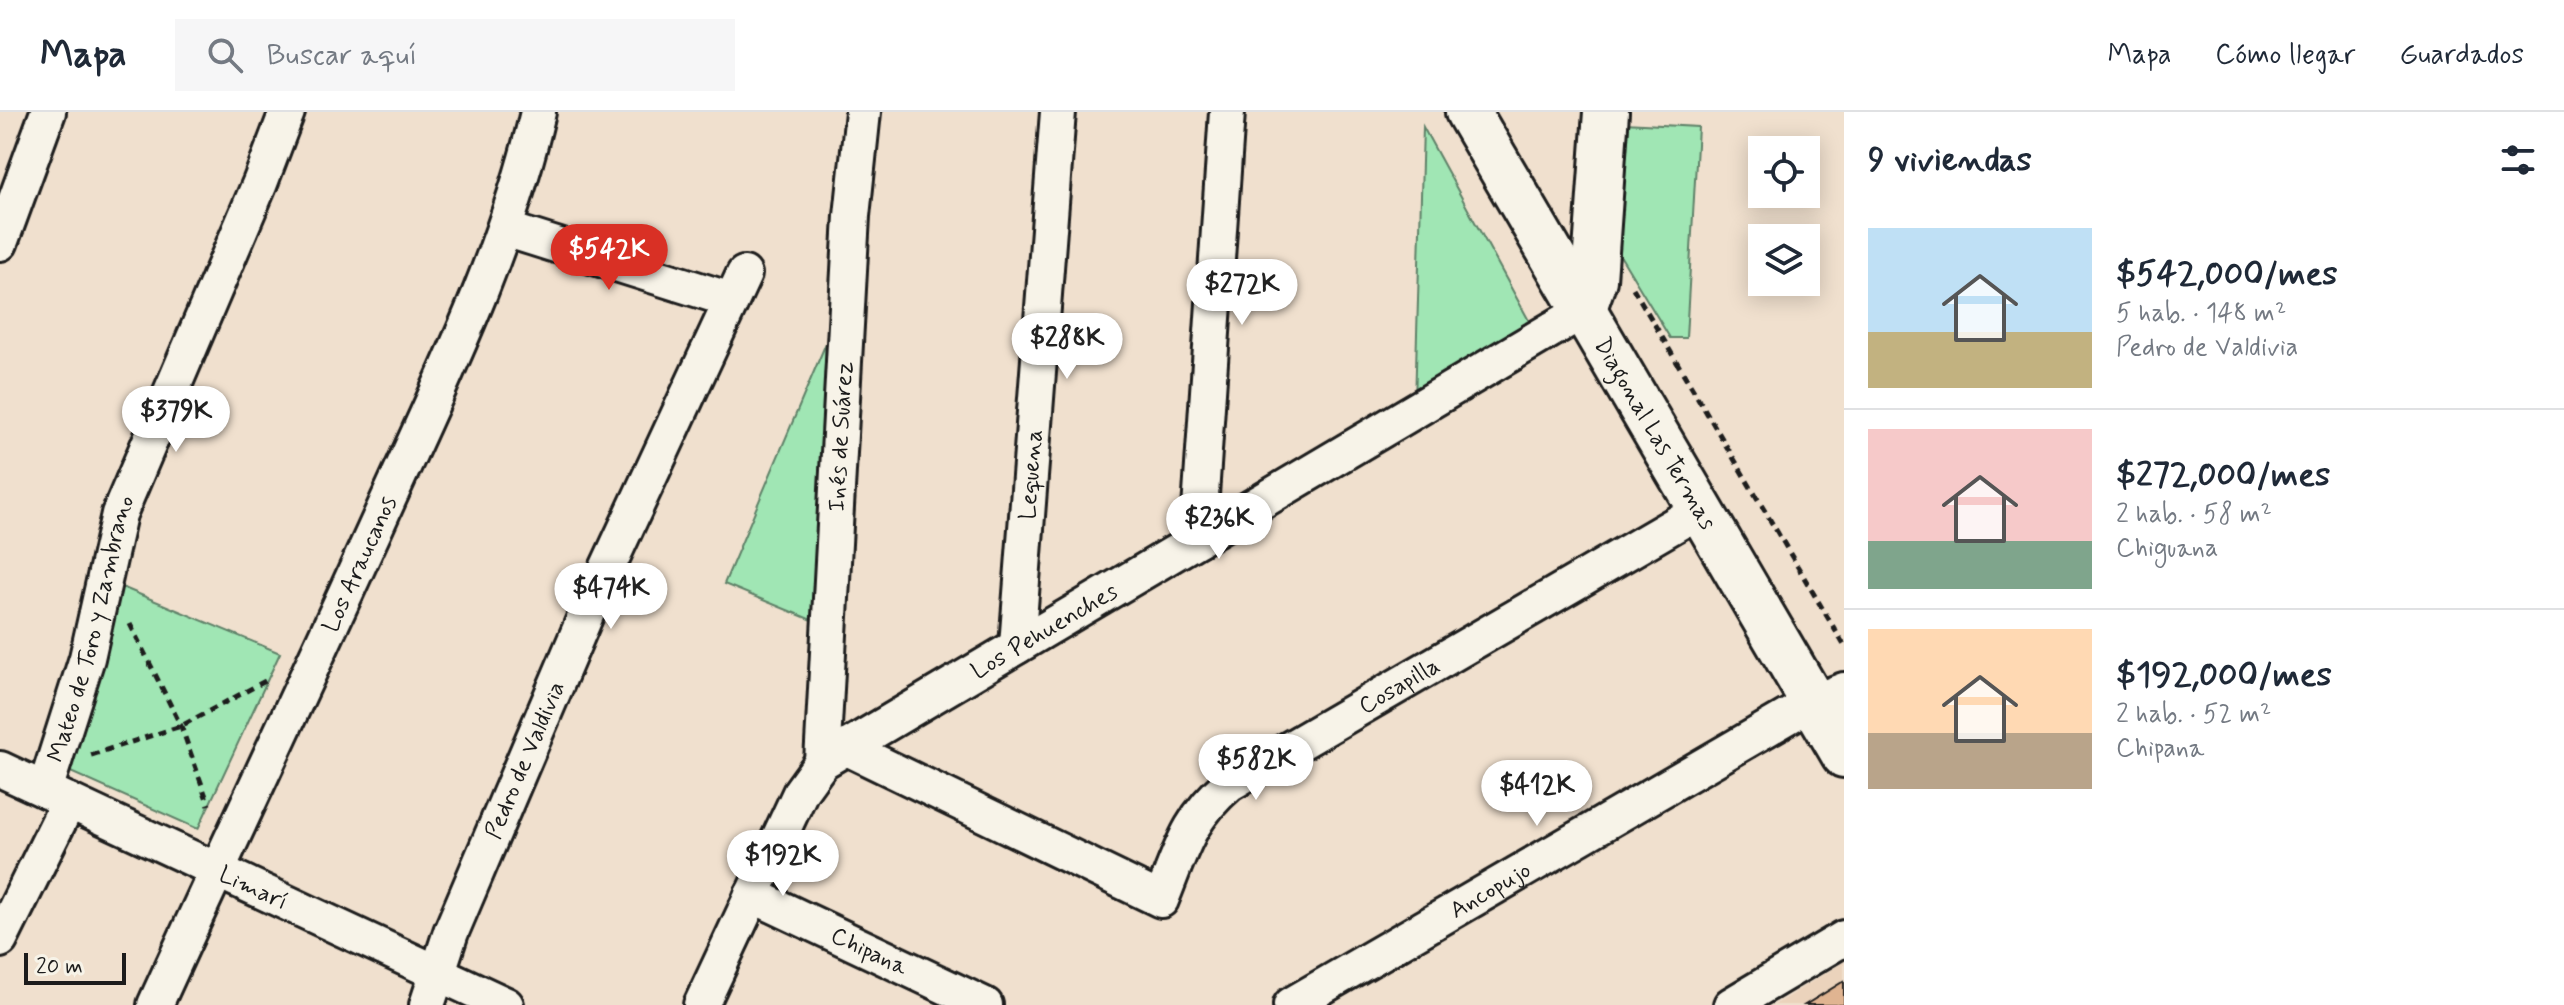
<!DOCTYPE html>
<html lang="es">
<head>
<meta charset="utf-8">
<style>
  body { margin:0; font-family:Mynerve,sans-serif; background:#f6f6f7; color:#1f2937; height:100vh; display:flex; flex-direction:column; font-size:30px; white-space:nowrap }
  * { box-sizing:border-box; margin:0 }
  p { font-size:26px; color:#747a83 }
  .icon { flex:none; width:44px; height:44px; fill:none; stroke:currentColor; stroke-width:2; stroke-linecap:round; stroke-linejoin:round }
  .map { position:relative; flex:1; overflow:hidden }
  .details { display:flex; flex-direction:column; background:#fff; width:720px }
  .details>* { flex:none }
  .tools { position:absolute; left:1748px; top:24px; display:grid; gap:16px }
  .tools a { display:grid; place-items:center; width:72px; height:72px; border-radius:0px; background:#fff; box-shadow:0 4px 20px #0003; font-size:40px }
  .scale { position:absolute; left:24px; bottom:20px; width:102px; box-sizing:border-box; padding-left:8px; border:4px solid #1c1c1c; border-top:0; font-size:22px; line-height:28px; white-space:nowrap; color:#1c1c1c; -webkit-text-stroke:6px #f7f3e8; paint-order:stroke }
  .price { position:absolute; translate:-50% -68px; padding:0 18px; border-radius:28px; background:#fff; color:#222; font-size:26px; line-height:52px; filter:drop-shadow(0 2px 4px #0008) }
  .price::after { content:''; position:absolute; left:50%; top:48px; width:24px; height:18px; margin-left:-12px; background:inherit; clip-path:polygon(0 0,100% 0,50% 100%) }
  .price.current { background:#d93025; color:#fff }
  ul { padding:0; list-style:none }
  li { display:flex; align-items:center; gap:24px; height:200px; padding:0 24px }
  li+li { border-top:2px solid #e0e1e3 }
  li span { display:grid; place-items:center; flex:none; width:224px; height:160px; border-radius:0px; color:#555 }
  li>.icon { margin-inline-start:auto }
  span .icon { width:96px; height:96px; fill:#fffc; stroke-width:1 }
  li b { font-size:34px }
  h2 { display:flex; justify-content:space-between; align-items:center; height:96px; padding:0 24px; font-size:34px }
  header { display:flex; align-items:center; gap:48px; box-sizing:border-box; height:112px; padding:0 40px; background:#fff; border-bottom:2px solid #e0e1e3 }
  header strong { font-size:38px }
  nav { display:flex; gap:44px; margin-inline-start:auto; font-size:28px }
  .search { width:560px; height:72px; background:#f6f6f7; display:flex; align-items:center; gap:20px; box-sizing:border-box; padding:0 28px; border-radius:0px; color:#747a83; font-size:30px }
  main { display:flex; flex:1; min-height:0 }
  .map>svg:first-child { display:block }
  .built { fill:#ebd3bc }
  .green { fill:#a0e6b4; stroke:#5e8168; stroke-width:2 }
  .building { fill:#e0b491; stroke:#1c1c1c; stroke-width:2 }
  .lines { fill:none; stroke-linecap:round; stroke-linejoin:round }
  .street-casing { stroke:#1c1c1c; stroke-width:40 }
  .secondary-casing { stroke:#1c1c1c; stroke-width:50 }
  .path { stroke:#1c1c1c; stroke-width:5; stroke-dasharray:8 6; stroke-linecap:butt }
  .street { stroke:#f7f3e8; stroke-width:34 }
  .secondary { stroke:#f7f3e8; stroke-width:44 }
  .labels { text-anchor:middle; stroke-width:7; stroke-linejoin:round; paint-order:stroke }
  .street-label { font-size:24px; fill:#1c1c1c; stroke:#f7f3e8 }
</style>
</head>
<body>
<header>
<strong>Mapa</strong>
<div class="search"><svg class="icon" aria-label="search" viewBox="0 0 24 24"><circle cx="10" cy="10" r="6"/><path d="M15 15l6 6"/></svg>Buscar aquí</div>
<nav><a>Mapa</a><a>Cómo llegar</a><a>Guardados</a></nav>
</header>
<main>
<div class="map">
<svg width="1844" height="893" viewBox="0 0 1844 893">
  <rect width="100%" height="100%" fill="#f0e0ce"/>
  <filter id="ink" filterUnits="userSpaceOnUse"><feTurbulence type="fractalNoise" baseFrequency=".0125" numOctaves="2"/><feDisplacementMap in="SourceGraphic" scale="16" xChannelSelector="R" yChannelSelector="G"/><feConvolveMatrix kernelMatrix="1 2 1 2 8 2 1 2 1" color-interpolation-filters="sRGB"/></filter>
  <g filter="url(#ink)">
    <path class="built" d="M1844,850V893H1774Z"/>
    <path class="green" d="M1624,11L1698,15L1686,226H1670L1618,140Z
      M1423,15L1533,216L1415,291Z
      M826,231L814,509L724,472Z
      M117,473L280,541L198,717L66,658L101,562Z"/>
    <path class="building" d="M1844,869V893H1805Z"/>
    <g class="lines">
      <g class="street-casing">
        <g id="street">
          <path d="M505,117L731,188"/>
          <path d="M0,131L48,0"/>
          <path d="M1198,427L1227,0"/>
          <path id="s1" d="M1017,534L1058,0"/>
          <path id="s2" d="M845,635L1161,788C1181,739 1187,708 1229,672L1700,398"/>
          <path id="s3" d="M822,650L852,104L863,0"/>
          <path id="s4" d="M0,657L506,893"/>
          <path id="s5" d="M45,678L87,546L119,402L260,71L287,0"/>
          <path id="s6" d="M752,783L985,893"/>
          <path d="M0,828L69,689"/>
          <path id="s7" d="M155,893C232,724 312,557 388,388C446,261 507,136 538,0"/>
          <path id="s8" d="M427,893L451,820L591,491L744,162"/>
          <path id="s9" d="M701,893L801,679L822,650L1583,199"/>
          <path id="s10" d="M1291,893L1813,590L1844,578"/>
          <path d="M1731,893L1844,826"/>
        </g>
      </g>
      <g class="secondary-casing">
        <g id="secondary">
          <path id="s11" d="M1468,0L1844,643"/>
          <path d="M1583,199L1594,168L1606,0"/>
        </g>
      </g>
      <path class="path" d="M1633,176L1844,533
        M130,512L181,614L209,693
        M91,643L181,614L269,567"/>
      <use href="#street" class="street"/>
      <use href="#secondary" class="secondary"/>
    </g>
  </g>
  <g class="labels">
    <g class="street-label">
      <text dy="8" stroke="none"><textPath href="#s11" startOffset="372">Diagonal Las Termas</textPath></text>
      <text dy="8" stroke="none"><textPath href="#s3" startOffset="326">Inés de Suárez</textPath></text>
      <text dy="8" stroke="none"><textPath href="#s1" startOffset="172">Lequena</textPath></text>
      <text dy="8" stroke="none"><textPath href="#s7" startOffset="486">Los Araucanos</textPath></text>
      <text dy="8" stroke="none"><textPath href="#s5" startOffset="168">Mateo de Toro y Zambrano</textPath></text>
      <text dy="8" stroke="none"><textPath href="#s9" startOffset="530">Los Pehuenches</textPath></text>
      <text dy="8" stroke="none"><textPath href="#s2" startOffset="684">Cosapilla</textPath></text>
      <text dy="8" stroke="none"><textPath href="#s8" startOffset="264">Pedro de Valdivia</textPath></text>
      <text dy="8" stroke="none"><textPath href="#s4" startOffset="280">Limarí</textPath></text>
      <text dy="8" stroke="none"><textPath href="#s10" startOffset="230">Ancopujo</textPath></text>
      <text dy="8" stroke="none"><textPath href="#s6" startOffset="130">Chipana</textPath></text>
    </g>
  </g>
</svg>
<div class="tools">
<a><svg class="icon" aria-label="locate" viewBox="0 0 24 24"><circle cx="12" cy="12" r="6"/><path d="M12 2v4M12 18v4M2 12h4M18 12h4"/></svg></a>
<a><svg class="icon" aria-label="layers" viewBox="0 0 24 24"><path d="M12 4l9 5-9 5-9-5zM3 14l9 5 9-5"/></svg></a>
</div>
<div class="scale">20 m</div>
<b class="price current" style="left:609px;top:180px">$542K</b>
<b class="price" style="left:1242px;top:215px">$272K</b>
<b class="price" style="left:1067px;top:269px">$288K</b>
<b class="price" style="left:176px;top:342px">$379K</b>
<b class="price" style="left:1219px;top:449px">$236K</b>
<b class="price" style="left:611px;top:519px">$474K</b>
<b class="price" style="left:1256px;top:690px">$582K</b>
<b class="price" style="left:1537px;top:716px">$412K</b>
<b class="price" style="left:783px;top:786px">$192K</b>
</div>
<section class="details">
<h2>9 viviendas<svg class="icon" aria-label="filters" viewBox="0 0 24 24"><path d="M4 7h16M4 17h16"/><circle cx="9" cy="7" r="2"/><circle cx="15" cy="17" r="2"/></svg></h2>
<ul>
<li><span style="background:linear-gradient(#bfe0f5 65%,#c2b280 0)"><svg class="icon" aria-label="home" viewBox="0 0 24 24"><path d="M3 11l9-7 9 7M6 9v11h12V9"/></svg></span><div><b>$542,000/mes</b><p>5 hab. · 148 m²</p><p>Pedro de Valdivia</p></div></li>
<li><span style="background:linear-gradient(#f6c9c9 70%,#7fa58c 0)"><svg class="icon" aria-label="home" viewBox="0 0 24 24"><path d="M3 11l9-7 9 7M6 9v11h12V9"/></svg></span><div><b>$272,000/mes</b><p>2 hab. · 58 m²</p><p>Chiguana</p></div></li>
<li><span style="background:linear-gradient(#ffd9b3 65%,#b9a48a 0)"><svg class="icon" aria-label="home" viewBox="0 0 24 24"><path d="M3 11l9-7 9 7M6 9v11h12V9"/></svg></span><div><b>$192,000/mes</b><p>2 hab. · 52 m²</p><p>Chipana</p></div></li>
</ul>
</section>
</main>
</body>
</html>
